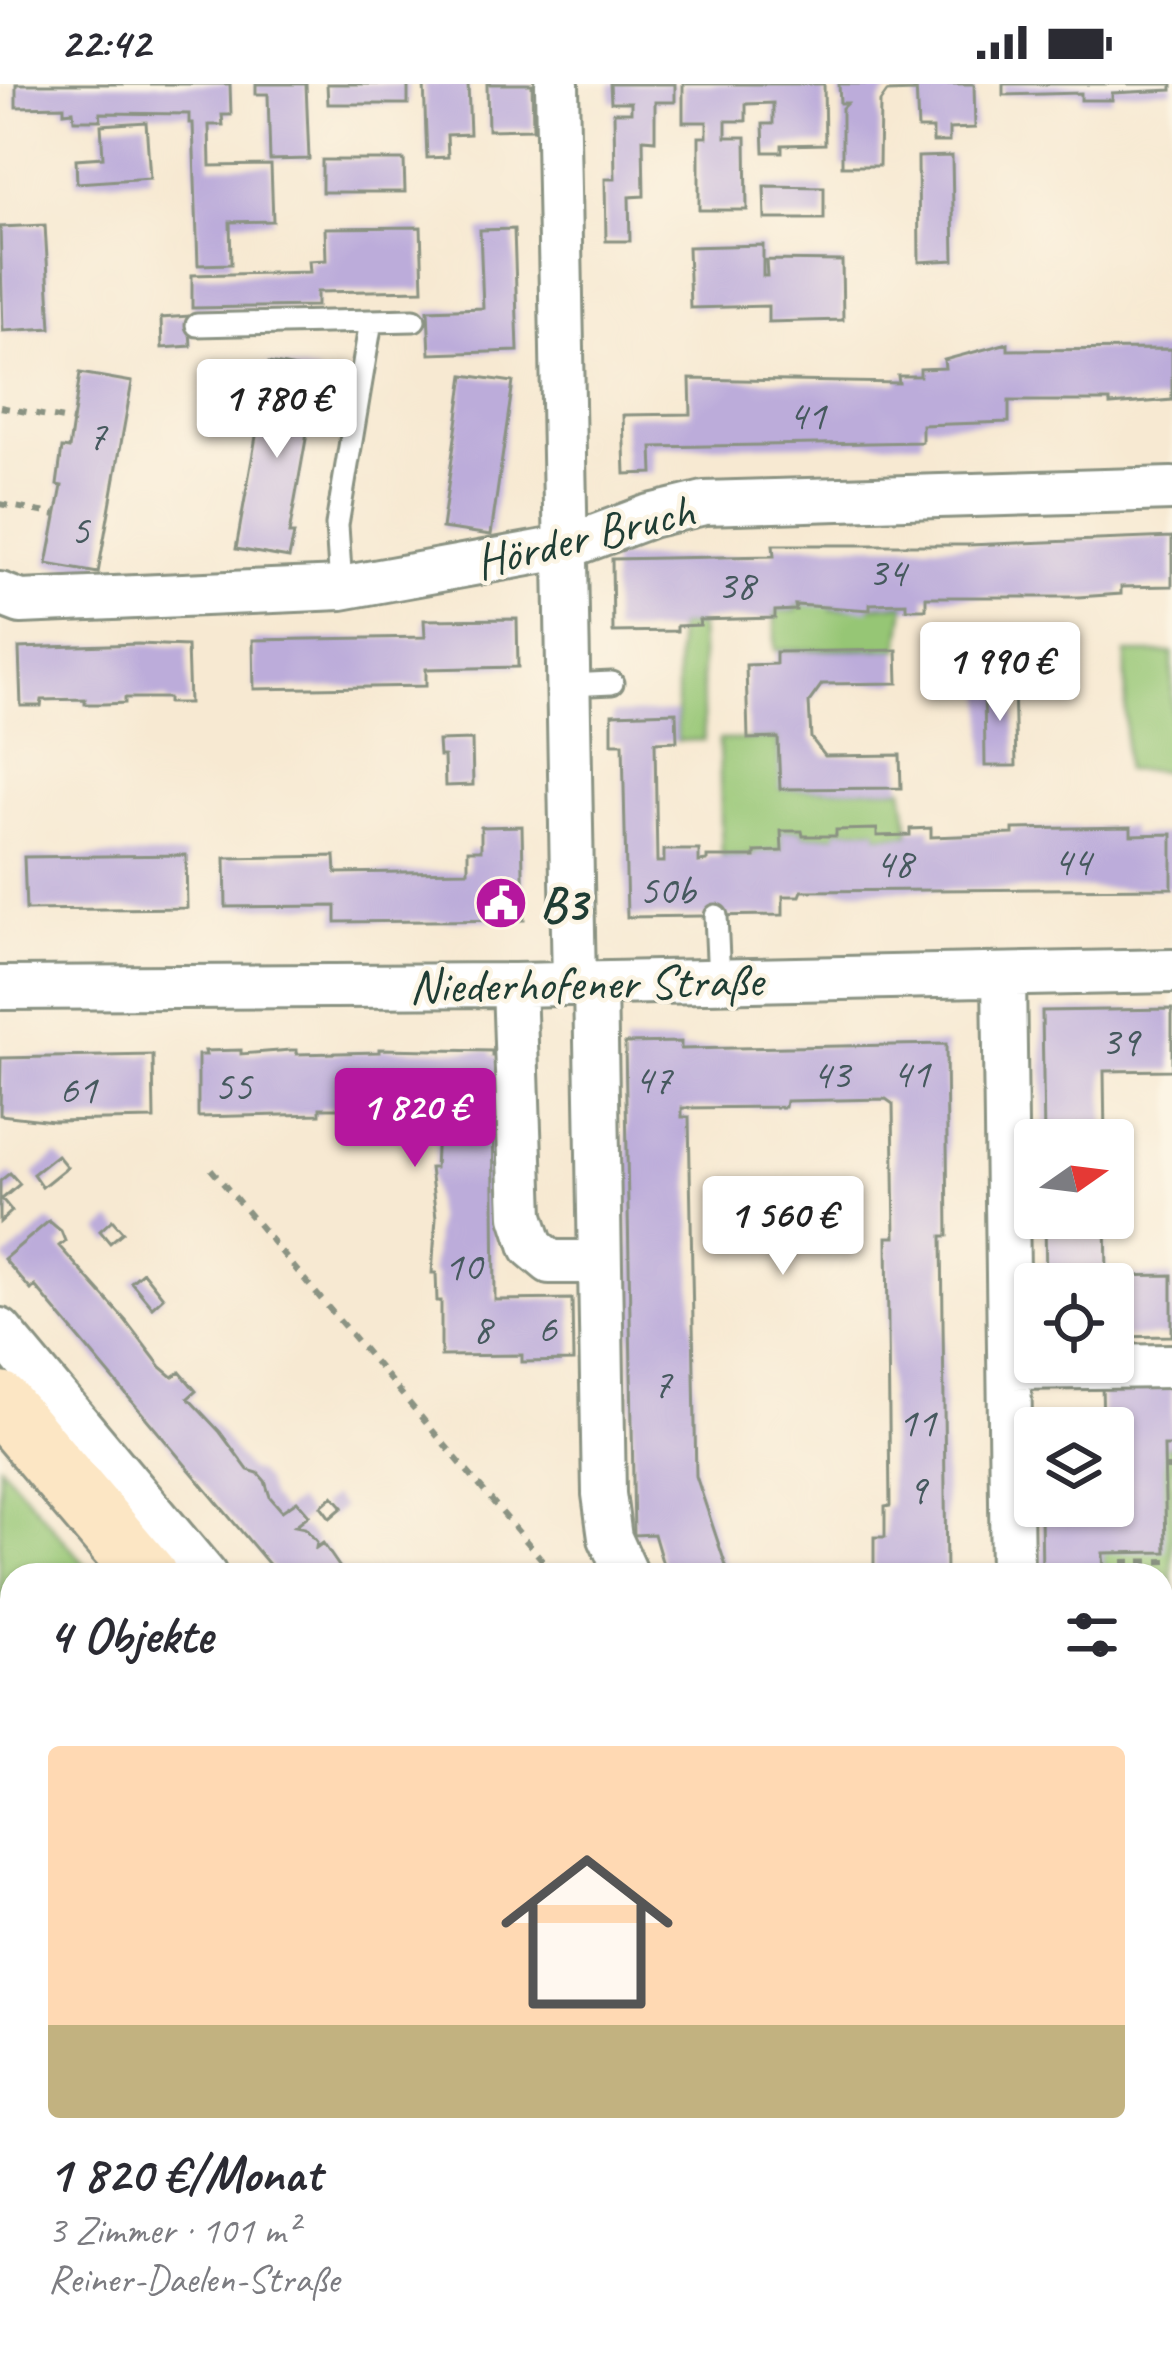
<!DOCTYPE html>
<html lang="de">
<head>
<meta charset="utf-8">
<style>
  body { margin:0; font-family:Caveat,sans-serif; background:#f7f7f7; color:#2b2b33; height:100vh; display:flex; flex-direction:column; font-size:45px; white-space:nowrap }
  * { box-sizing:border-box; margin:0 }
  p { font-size:39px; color:#7c7c81 }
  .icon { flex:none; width:66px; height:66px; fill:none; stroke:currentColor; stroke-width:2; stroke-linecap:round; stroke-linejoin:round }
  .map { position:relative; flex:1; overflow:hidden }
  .sheet { position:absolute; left:0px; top:1479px; width:1173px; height:807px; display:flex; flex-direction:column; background:#fff; border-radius:36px 36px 0 0; box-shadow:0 3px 9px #0004 }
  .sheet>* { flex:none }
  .needle { width:78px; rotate:76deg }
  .controls { position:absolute; left:1014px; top:1035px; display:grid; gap:24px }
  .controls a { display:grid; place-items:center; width:120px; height:120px; border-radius:12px; background:#fff; box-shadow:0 3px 9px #0004; font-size:60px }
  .price { position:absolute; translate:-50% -102px; padding:0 27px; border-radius:12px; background:#fff; color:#222; font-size:39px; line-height:78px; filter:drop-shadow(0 3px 6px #0008) }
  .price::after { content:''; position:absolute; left:50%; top:72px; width:36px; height:27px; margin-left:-18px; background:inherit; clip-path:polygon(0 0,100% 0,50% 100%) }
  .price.current { background:#b5179e; color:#fff }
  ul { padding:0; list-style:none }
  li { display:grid; align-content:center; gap:24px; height:636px; padding:0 48px }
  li+li { border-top:3px solid #e1e1e2 }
  li span { display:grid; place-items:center; height:372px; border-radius:12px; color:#555 }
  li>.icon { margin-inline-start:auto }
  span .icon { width:216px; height:216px; fill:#fffc; stroke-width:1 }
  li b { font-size:51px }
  h2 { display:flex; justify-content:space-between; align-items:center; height:144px; padding:0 48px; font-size:51px }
  .status { display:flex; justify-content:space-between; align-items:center; height:84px; padding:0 60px; background:#fff; direction:ltr }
  .status svg { height:33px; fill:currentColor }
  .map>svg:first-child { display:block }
  .green { fill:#96c675; stroke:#5a8254; stroke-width:3 }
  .building { fill:#bcacda }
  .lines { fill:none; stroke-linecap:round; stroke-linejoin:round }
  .service-casing { stroke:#8b9383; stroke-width:27 }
  .minor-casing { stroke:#8b9383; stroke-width:48 }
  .secondary-casing { stroke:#8b9383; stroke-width:66 }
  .path { stroke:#8b9383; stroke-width:6; stroke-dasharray:9 9; stroke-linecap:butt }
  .service { stroke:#fff; stroke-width:21 }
  .minor { stroke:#fff; stroke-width:42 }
  .secondary { stroke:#fce6c4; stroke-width:60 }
  .labels { text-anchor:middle; stroke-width:9; stroke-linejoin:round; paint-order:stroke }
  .number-label { font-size:42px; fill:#46595e }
  .street-label { font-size:48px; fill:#1f3d34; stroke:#fcf5e5 }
  .poi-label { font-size:48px; font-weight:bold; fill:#1f3d34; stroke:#fcf5e5; text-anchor:start }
</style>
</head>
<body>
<div class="status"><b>22:42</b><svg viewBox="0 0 49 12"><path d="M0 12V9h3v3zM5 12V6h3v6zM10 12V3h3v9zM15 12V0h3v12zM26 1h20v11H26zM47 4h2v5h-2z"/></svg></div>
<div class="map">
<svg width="1172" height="2284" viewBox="0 0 1172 2284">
  <rect width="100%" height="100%" fill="#fcf5e5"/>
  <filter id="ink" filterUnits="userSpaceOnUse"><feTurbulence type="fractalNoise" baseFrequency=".00833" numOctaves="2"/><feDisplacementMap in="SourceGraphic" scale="24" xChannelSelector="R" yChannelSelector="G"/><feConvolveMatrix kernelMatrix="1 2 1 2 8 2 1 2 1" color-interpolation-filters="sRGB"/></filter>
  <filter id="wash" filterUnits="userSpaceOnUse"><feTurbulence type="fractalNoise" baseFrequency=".004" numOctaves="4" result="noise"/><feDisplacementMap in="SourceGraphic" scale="48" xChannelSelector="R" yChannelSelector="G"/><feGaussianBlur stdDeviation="2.7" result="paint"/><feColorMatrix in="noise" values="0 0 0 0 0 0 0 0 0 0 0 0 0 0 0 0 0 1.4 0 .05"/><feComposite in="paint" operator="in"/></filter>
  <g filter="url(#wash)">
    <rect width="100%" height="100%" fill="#f7e9d2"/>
    <path class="green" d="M905,520L899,565L775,566V527H796V521H830L831,526Z
      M700,541L704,656L677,657V542Z
      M1126,569H1172V687L1125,686Z
      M778,655L781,705L903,704L910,751L877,752L876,745L837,746L836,752H803L802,747H782V767L722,773L719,656Z
      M1164,1362H1172V1686H1161V1491H1104L1103,1469Z
      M0,1381L94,1491H12V2274H714L721,2284H0Z"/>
    <g id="blocks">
      <path class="building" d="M16,0H230L231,31H222L223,41H209L210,82L271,81L273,137L230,138L231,180L198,181L193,39H189V30L100,29L101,36H74L73,27L64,28V22L16,23Z
        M256,0H306L309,75L270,76L268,10H256Z
        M327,0H408V20H328Z
        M424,0H468L470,50L447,51L448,73L427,74Z
        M487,0H532L533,45L488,46Z
        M610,0H675V18H655V56L643,55L644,112L629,113L630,157H606L605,95H615L614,28H631V18H611Z
        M683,0H824L825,60L782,61V68H764L763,40H773V19L746,20V37H726V53H746L747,126H699V53H707V38H683Z
        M839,0H913L914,7L887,8L880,18L879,82H842V24L847,19H840Z
        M916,0H974L975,44L949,45V58H933V45H918Z
        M1003,0H1172V6L1112,9V16H1081V9L1003,11Z
        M146,38L150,94L77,99L76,75L103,73L101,41Z
        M952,72L954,176L919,178L918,73Z
        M322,76H404L405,108H322Z
        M764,102L824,103V135H765Z
        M45,141L51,244L3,247L0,143Z
        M421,143L423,206L317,208V222L192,224V191L310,188L309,177L326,176L325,144Z
        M514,145L518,267L430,270L428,226L483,224L480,146Z
        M763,161V192H767L766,176L842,177L843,236L768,238V222L690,224L688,163Z
        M189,232L191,262L162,264L161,234Z
        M1008,259V266L1172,265V316L1110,321V317H1009V338L922,341V358L652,363L653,389L625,390L623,331L691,330L690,295L899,299L898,292H920V285L945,284L944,276Z
        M269,279L318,288L289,450H294L289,474L236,465Z
        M80,289L132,298L98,489L47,480L62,402L57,401L62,364L69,365Z
        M464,291L513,298L491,451L442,444Z
        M1172,453V502L1121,503V510L1078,513H926V525H906V519L870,520V526L795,521L796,526L775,527V534L699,536L700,541L677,542V547L613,548L612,475L774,472L773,461H968Z
        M517,535L518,583L426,585V602L254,605L253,556L425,553L424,536Z
        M138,560L187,562L189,619H168V614H125V619L104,620H85V615L42,616L41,622H21L19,564Z
        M897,566L898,599L822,600L809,618L811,654L825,672L900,671L901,704L780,705L778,654L748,655L746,581L776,580V568Z
        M1014,598L1016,682H985L984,599Z
        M676,628L677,657L655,658L657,778H664V766H699V778L707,777V773H755V768L782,767L781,747H802L803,752H836V746L877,745V752L910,751V745L931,744V753L1013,750V745L1131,743V751L1172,750V804L802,807L800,812H783V831L627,833L623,659H612V630Z
        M472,656L473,701L445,702L444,672H439L438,657Z
        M522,742L524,836L336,838V822L226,823L225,774L335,772L336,789L468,787V766H481V743Z
        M186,771L187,824L26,826L24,773Z
        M1172,925V986L1104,987L1105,1056H1044L1042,927Z
        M681,958V965L946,960L948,1152H942L946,1491H874V1453H885V1423L890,1422L887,1153H895L893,1020L886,1015L786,1017L785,1023L682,1024V1033H689L696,1392L729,1491H666L654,1450L634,1451L625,959Z
        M379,965L492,967V972H498L499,1008H493L495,1216L572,1215L573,1277L522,1278V1271L441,1272V1217H437L436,1189H432L436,1134L430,1084H435L438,1029L361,1031V1024H320V1030L198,1033V971H206L205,967L241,966V970L291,966H297V970L379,968Z
        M153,971L154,1035L53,1037L0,1031L1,974Z
        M57,1071L67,1083L42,1103L33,1090Z
        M10,1089L20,1100L2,1115L12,1127L0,1138V1097Z
        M1045,1134H1106L1107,1192L1172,1191V1252L1113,1253V1200H1046Z
        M112,1136L123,1148L110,1159L100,1147Z
        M49,1137L61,1147L65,1157L59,1162L126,1237L161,1283L173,1293L180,1288L196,1307L188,1314L220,1348L248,1386L258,1389L265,1397L270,1413L282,1427L297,1417L309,1431L295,1442L305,1444L317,1458L316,1464L323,1459L345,1491H278L41,1209L35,1202L31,1206L4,1175Z
        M143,1188L163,1213L152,1223L131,1198Z
        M1102,1299L1172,1303V1362H1164L1166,1468L1103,1469L1104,1491H1042L1041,1427L1105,1426L1104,1422H1113V1344H1103Z
        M333,1412L343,1423L330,1434L321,1422Z
        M0,1581L12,1596V1607L0,1617Z
        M1161,1686H1172V1749H1161Z
        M9,1711L12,1744L5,1750L0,1744V1718Z
        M1172,1858V1999L1161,2006V1865Z
        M1161,2105L1166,2113L1172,2109V2224L1161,2230Z
        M318,2274H353L345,2284H330Z
        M943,2274H1080L1087,2284H950Z"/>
    </g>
  </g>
  <g filter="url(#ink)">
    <use href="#blocks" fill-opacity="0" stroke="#8b9383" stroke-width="3"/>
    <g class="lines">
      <g class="service-casing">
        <path id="service" d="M197,241L414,236
          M341,504L337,441L371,237
          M569,601L612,599
          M716,832L719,896
          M0,1852L12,1863
          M0,2255L12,2252
          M417,2284L427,2274"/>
      </g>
      <g class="minor-casing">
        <path id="minor" d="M557,0L574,900
          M0,510L21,518L341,504L567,463L650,432L704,419L1172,405
          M1004,891L1012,1491
          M595,900L604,1410L610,1454L627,1491
          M514,901L522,1132L532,1163L550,1178H599
          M0,904L514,901L1172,887
          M0,1246L205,1491
          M1012,1284L1172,1282
          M1161,1797H1172
          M831,2274L838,2284"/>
      </g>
      <g class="secondary-casing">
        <path id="secondary" d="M0,1319L146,1491
          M777,2274L785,2284"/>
      </g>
      <path class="path" d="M0,323L74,337
        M0,420L57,431
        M211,1085L555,1491
        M1164,1384H1172
        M1118,1491L1117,1478L1172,1477
        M0,1658L12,1647
        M1161,1679H1172
        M0,1937L12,1928
        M0,2078L12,2069
        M0,2209L12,2207
        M125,2274L139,2284
        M1104,2274L1107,2284
        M369,2284L378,2274"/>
      <use href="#service" class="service"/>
      <use href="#minor" class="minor"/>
      <use href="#secondary" class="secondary"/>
    </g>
  </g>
  <defs>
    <g id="civic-disc" transform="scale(2.7)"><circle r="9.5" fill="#b5179e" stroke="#fcf5e5"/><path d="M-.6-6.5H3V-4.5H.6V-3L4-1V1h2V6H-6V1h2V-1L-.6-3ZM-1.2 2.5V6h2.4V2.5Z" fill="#fff"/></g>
  </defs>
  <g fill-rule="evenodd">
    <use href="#civic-disc" x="501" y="819"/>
  </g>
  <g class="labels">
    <g class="number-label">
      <text x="807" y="345">41</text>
      <text x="97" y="365">7</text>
      <text x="80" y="460">5</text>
      <text x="887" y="502">34</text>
      <text x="736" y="515">38</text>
      <text x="1072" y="791">44</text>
      <text x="894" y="793">48</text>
      <text x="667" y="820">50b</text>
      <text x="1120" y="971">39</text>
      <text x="911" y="1003">41</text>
      <text x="831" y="1004">43</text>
      <text x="653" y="1009">47</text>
      <text x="233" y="1016">55</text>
      <text x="78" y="1019">61</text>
      <text x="463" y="1196">10</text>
      <text x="547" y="1258">6</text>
      <text x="482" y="1259">8</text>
      <text x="662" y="1313">7</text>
      <text x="917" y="1352">11</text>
      <text x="917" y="1419">9</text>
    </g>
    <g class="street-label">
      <text transform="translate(584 451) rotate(-14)" y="17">Hörder Bruch</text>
      <text transform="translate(586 898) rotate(-1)" y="17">Niederhofener Straße</text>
    </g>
    <g class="poi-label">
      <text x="540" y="836">B3</text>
    </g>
  </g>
</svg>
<div class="controls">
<a><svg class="needle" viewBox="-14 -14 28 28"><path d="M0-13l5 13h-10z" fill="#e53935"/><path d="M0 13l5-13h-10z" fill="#7c7c81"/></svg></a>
<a><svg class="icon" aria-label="locate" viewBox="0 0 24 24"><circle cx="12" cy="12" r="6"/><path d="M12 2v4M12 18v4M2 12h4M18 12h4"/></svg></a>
<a><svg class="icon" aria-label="layers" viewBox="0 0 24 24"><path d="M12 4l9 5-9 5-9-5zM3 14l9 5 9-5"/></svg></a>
</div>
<b class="price" style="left:277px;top:377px">1 780 €</b>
<b class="price" style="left:1000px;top:640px">1 990 €</b>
<b class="price current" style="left:415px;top:1086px">1 820 €</b>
<b class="price" style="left:783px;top:1194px">1 560 €</b>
<section class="sheet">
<h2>4 Objekte<svg class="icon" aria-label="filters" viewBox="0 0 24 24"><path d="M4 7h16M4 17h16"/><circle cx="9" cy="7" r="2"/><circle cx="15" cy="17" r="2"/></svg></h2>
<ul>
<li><span style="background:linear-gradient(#ffd9b3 75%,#c2b280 0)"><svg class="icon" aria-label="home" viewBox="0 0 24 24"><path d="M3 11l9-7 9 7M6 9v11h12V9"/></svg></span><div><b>1 820 €/Monat</b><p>3 Zimmer · 101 m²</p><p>Reiner-Daelen-Straße</p></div></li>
</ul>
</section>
</div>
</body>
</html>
